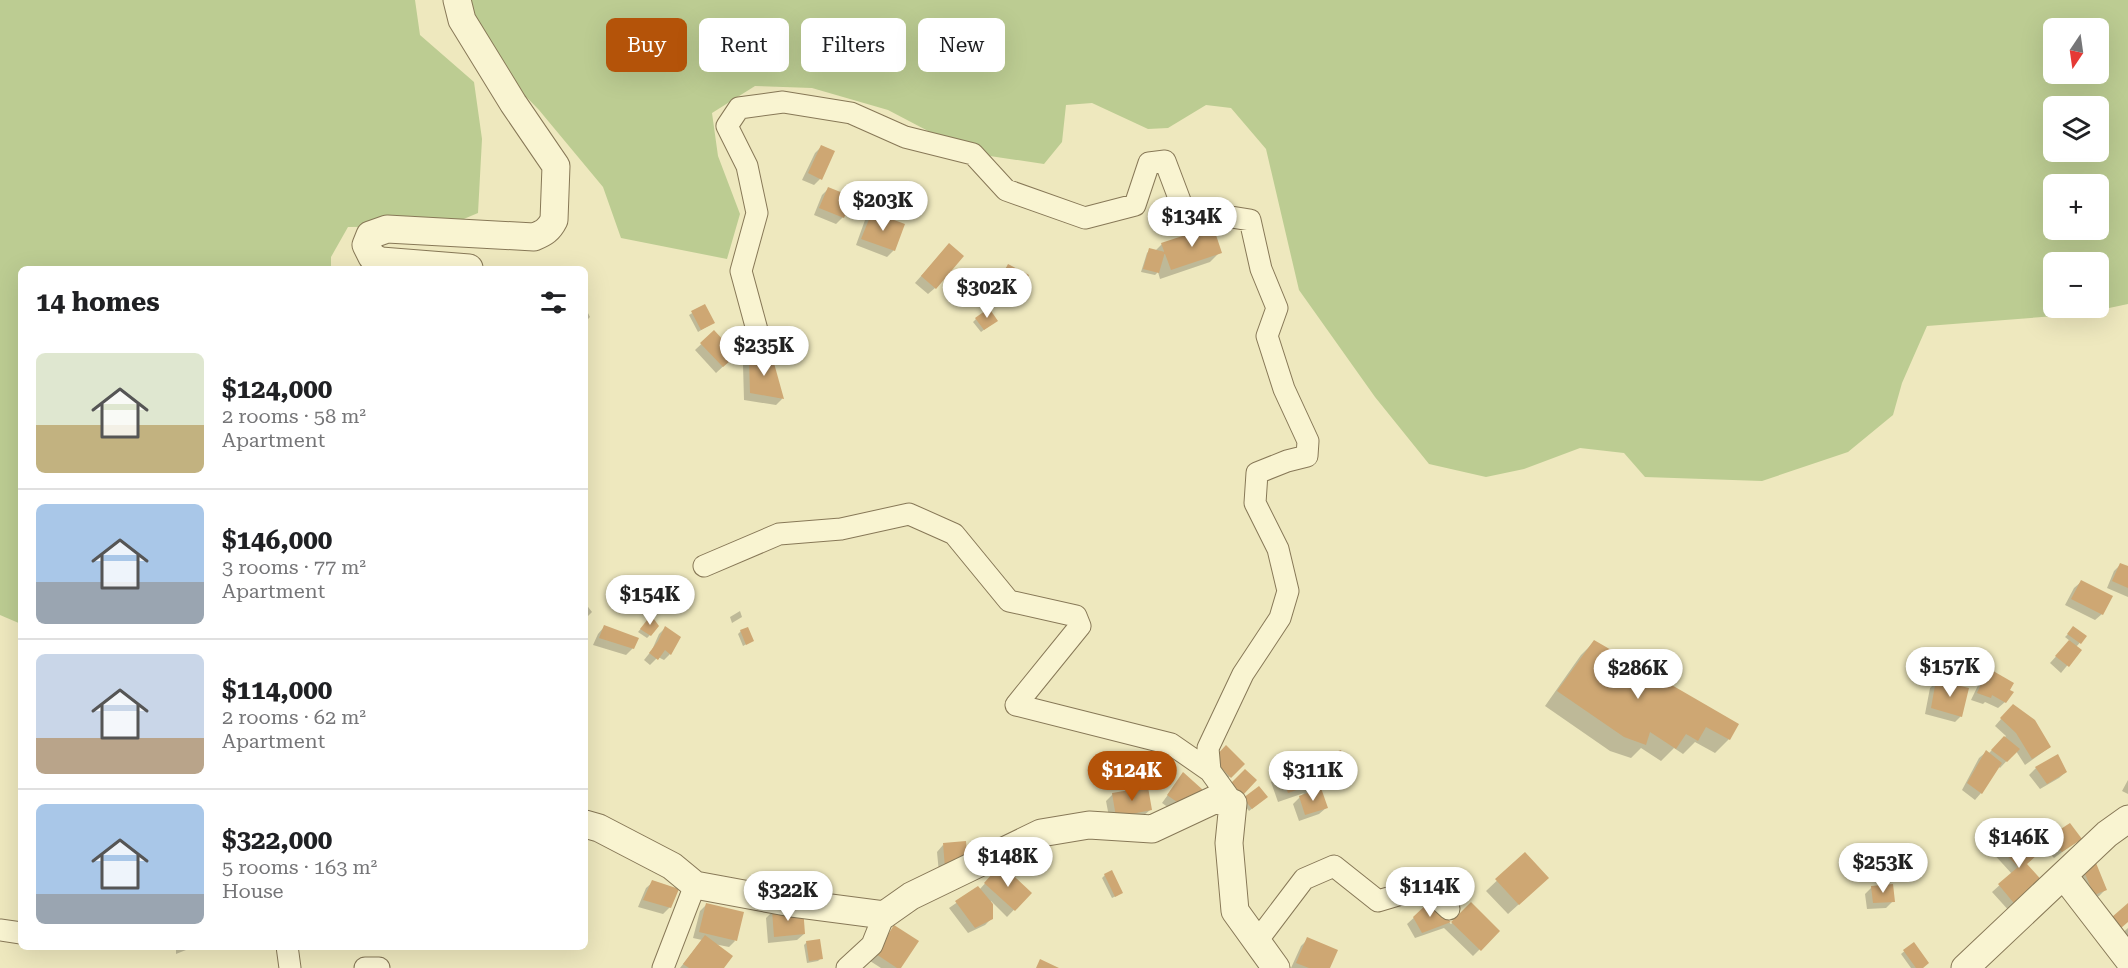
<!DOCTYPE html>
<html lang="en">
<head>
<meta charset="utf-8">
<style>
  body { margin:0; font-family:"Roboto Serif",serif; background:#f2f2f2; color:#202124; height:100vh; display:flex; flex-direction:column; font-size:22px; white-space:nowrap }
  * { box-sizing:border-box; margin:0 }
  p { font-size:20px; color:#757577 }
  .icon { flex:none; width:33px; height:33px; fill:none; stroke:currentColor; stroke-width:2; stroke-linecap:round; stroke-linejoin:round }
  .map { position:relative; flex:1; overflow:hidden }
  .panel { position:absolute; left:18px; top:266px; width:570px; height:684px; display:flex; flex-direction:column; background:#fff; border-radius:9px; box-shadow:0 6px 24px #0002 }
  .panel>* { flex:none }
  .top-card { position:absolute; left:606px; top:18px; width:570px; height:54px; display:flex; gap:12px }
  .needle { width:39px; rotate:193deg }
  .buttons { position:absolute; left:2043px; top:18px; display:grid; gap:12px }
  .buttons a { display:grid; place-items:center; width:66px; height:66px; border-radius:9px; background:#fff; box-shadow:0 6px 24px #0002; font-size:30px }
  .price { position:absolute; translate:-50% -51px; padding:0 14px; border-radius:21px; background:#fff; color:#222; font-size:20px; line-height:39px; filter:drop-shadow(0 2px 3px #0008) }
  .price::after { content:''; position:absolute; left:50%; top:36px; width:18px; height:14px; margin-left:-9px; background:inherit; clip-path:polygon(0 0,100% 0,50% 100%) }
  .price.active { background:#b45309; color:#fff }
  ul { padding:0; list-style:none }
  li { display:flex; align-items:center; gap:18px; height:150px; padding:0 18px }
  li+li { border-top:2px solid #e0e0e0 }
  li span { display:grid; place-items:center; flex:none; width:168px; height:120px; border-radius:9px; color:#555 }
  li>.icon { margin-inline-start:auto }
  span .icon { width:72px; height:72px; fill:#fffc; stroke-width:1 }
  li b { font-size:26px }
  h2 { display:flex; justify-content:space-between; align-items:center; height:72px; padding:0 18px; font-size:26px }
  .pill { padding:0 21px; border-radius:9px; background:#fff; box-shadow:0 6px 24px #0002; font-size:21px; line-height:54px }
  .pill.active { background:#b45309; color:#fff }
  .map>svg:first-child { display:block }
  .green { fill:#bccc92; fill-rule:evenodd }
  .shadow { fill:#0003 }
  .building { fill:#cea773 }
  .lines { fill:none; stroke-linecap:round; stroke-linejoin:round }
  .minor-casing { stroke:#877857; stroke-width:23 }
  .tertiary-casing { stroke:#877857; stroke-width:29 }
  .minor { stroke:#f9f4d1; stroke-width:21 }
  .tertiary { stroke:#f9f4d1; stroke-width:27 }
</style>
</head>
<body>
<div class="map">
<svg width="2128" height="968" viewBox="0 0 2128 968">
  <rect width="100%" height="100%" fill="#eee8be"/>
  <path class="green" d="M0,0H415L420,35L474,82L482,139L478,213L447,226L348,227L331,257V268H21V624L0,615Z
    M467,0H2128V304L2081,314L1927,326L1902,383L1893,415L1848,452L1762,481L1645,477L1624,453L1580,448L1524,469L1486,477L1429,464L1375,397L1299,290L1266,149L1231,108L1206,105L1168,128L1148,129L1092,103L1066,105L1062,142L1044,164L970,153L888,110L812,88L755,86L712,113L718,156L740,214L727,259L621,238L603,187L539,110L475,44ZM2054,28H2098V74H2054ZM2054,106H2098V152H2054ZM2054,184H2098V230H2054ZM2054,262H2098V308H2054Z"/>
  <path class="shadow" d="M821,147L820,179L814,185L802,180L815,153Z
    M828,189L843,217L836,224L814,215L822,195Z
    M872,213L894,250L887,257L856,245L865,220Z
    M1162,244L1220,252L1210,262L1160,279L1158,272L1155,275L1141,272L1147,253L1150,250L1155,251Z
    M942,252L935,288L928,294L915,283Z
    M1008,266L1027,275L1017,293L1011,300L992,290L1001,272Z
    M704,306L713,323L698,332L689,315Z
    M585,307L590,317L585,322Z
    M976,319L993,323L981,332L973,322Z
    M714,332L729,361L716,373L695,350Z
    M771,357L782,399L776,405L744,400L743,365L749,358Z
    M2120,565L2128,568V597L2107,588L2114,571Z
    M2081,582L2102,614L2095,620L2065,605L2074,588Z
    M585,603L592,612L585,619Z
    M740,611L742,617L732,623L730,617Z
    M648,620L650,635L647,638L638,632Z
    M604,627L633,648L626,655L593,645L598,634Z
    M665,628L670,654L664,660L658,657L650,665L644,660L652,650L659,634Z
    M741,631L752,641L743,646L738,634Z
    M2071,631L2085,637L2076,647L2080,650L2061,673L2050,663L2070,641L2065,637Z
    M1594,642L1729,739L1715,753L1695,742L1683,754L1674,748L1661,761L1641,748L1631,758L1610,751L1545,706L1581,655Z
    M1989,670L2005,702L1998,708L1985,702L1983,704L1971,700L1982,677Z
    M1937,681L1961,716L1955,722L1925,714L1930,688Z
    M2007,712L2050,747L2025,765L2016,751L2000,768L1998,766L1981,793L1975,800L1962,790L1979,758L1986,752L1988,754L2006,736L1995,726Z
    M1243,764L1223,783L1208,767Z
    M2036,768L2066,772L2059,778L2040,789L2029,775Z
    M1347,771L1337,782L1319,788L1326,808L1319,814L1299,821L1293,804L1304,793L1278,802L1271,782L1281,772Z
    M1183,774L1179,815L1162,803Z
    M2128,780V794L2122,791Z
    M1113,794L1150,810L1143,816L1110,822L1106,801Z
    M1263,800L1249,811L1242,802Z
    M2048,839H2080L2054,858L2042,845Z
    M943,845L967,865L939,873L937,852Z
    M1997,845L2025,864L2011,913L1992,892L2012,874L1991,851Z
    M1525,854L1537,888L1508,914L1486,891Z
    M2096,865L2106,889L2099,896L2087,901L2077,877Z
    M1001,866L1030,893L1007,917L991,901L992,918L985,925L968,933L949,908L978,888L979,890Z
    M1105,875L1118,895L1112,898L1102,878Z
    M653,882L670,907L663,914L638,907L646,888Z
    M1872,887L1893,901L1886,908L1867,909L1865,894Z
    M707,904L735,941L729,947L714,944L722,968H680L702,940L693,938L700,911Z
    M1429,904L1451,924L1471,904L1498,931L1473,956L1444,928L1415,938L1407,924Z
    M773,911L804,934L797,940L768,943L766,918Z
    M895,927L899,968H881L870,961Z
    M2128,928V953L2120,935Z
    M1308,939L1328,968H1291L1301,946Z
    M807,942L821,958L818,961L807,963L804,945Z
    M1913,944L1921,968H1911L1901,954Z
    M176,946H196L176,954Z"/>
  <path class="building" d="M821,145L835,151L822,180L808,173Z
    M828,187L853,197L844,218L819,208Z
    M872,212L905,224L895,251L861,239Z
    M1213,226L1222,253L1171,270L1161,243Z
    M949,243L964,256L936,289L921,276Z
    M1149,248L1165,252L1159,273L1143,269Z
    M1008,264L1029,275L1019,294L998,283Z
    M705,304L715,323L701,330L691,311Z
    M989,308L998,321L984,330L975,318Z
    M714,330L737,355L723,367L700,343Z
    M772,356L784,399L750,393L749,357Z
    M2120,563L2128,566V588L2112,581Z
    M2081,580L2113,596L2103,615L2071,599Z
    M651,615L659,626L651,636L640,629Z
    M604,625L639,638L634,649L599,638Z
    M665,626L681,637L671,655L665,650L658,660L649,653L658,641Z
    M2073,626L2087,636L2081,644L2067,634Z
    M748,627L754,641L746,645L740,630Z
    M1594,640L1739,724L1730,740L1706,727L1698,741L1686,734L1676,749L1650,732L1646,745L1624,737L1557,691Z
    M2069,640L2082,650L2069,667L2055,656Z
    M1988,668L2014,683L2010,690L2014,692L2006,703L1992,695L1991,698L1977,693Z
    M1936,680L1969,688L1962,717L1931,708Z
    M2013,704L2035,720L2051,747L2032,759L2016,733L2000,718Z
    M2004,736L2020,749L2007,762L1991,750Z
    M1226,745L1245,764L1231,778L1213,759Z
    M1341,750L1349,772L1288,793L1280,771Z
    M1986,750L2002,763L1982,794L1967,783Z
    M2058,754L2067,772L2047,784L2035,767Z
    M1245,769L1257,780L1243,795L1231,783Z
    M1183,772L1203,790L1187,809L1167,795Z
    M1259,786L1268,797L1252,809L1243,798Z
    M1148,787L1152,810L1116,817L1112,793Z
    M1321,788L1328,808L1305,815L1299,796Z
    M2070,823L2082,839L2062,852L2047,838Z
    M2014,828L2038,854L2027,864L2045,884L2018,908L1998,884L2018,867L1996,844Z
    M966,841L968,865L945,868L943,843Z
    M1525,852L1549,878L1519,905L1495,879Z
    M2096,863L2107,890L2094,895L2083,869Z
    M1001,864L1032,893L1015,911L984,883Z
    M1112,870L1123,893L1115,897L1104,874Z
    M652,880L679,889L671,908L643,900Z
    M1893,884L1895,902L1873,903L1871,886Z
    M978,886L993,904V919L975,928L955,901Z
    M1429,902L1451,922L1422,933L1413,917Z
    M1471,902L1500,931L1481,951L1451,922Z
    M706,903L744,912L737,941L699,932Z
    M2128,903V922L2121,928L2112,917Z
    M803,907L805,934L774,937L772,910Z
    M894,925L919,941L901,968H897L876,954Z
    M705,935L733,956L724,968H689L683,964Z
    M1307,937L1338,950L1330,968H1309L1296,963Z
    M820,939L823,959L809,961L806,941Z
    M1914,942L1929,963L1923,968H1916L1903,950Z
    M1040,959L1059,968H1036Z"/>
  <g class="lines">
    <g class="minor-casing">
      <path id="minor" d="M757,330L741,271L757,213L747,166L727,126L739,108L783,102L851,113L905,137L973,154L1006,190L1085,218L1135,205L1149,163L1165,161L1182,206L1200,212L1250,220L1261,269L1277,308L1267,336L1284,389L1308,441L1307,456L1287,461L1257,473L1255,503L1278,549L1288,591L1280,618L1243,674L1208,748L1210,771L1233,803
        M704,566L779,534L841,529L909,514L954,534L1009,601L1076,616L1080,626L1016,705L1171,744L1210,771
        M0,930L21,933
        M1257,941L1304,879L1334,866L1378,901L1425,887L1449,909
        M287,946L290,968
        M365,968H379
        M663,968L695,885
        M847,968L872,945L884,915"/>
    </g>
    <g class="tertiary-casing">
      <path id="tertiary" d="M457,0L462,20L513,103L556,166L554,220C549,230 544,233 534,237L387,229L370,235L366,245L372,257L381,261L469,268
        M585,824L599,828L672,866L695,885L792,903L884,915L911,896L1041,833L1089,825L1152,829L1214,800L1233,803L1229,843L1235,911L1276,968
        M2064,876L2128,959
        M1965,968L2107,834L2128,819"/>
    </g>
    <use href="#minor" class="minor"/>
    <use href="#tertiary" class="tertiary"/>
  </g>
</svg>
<div class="buttons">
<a><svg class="needle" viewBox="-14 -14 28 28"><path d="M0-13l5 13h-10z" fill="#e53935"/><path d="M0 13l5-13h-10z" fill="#757577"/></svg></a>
<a><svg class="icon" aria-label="layers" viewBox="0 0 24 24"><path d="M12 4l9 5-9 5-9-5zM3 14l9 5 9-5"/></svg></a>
<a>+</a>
<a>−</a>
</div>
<b class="price" style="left:883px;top:232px">$203K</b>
<b class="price" style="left:1192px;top:248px">$134K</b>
<b class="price" style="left:987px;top:319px">$302K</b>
<b class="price" style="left:764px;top:377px">$235K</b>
<b class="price" style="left:650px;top:626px">$154K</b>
<b class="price" style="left:1950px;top:698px">$157K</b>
<b class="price" style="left:1638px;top:700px">$286K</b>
<b class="price active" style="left:1132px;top:802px">$124K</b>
<b class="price" style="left:1313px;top:802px">$311K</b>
<b class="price" style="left:2019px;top:869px">$146K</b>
<b class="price" style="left:1008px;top:888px">$148K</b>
<b class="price" style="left:1883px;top:894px">$253K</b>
<b class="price" style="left:1430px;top:918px">$114K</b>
<b class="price" style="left:788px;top:922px">$322K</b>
<div class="top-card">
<a class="pill active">Buy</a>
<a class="pill">Rent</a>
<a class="pill">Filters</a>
<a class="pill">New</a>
</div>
<section class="panel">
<h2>14 homes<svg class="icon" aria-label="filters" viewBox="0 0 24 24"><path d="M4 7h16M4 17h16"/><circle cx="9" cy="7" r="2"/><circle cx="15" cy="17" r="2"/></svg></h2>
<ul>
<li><span style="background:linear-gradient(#dfe7d0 60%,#c2b280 0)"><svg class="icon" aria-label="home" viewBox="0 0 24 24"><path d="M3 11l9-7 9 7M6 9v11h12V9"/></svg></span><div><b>$124,000</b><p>2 rooms · 58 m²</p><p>Apartment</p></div></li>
<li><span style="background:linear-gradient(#a9c7e8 65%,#9aa5b1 0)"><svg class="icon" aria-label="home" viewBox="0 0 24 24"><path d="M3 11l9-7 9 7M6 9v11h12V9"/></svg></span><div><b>$146,000</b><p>3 rooms · 77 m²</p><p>Apartment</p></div></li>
<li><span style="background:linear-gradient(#c9d6e8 70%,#b9a48a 0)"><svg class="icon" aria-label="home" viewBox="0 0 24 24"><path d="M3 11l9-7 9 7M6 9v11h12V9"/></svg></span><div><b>$114,000</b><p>2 rooms · 62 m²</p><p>Apartment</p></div></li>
<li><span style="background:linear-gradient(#a9c7e8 75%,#9aa5b1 0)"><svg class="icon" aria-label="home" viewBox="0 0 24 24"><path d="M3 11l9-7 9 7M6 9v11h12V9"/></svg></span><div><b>$322,000</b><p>5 rooms · 163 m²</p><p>House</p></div></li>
</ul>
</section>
</div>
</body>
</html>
